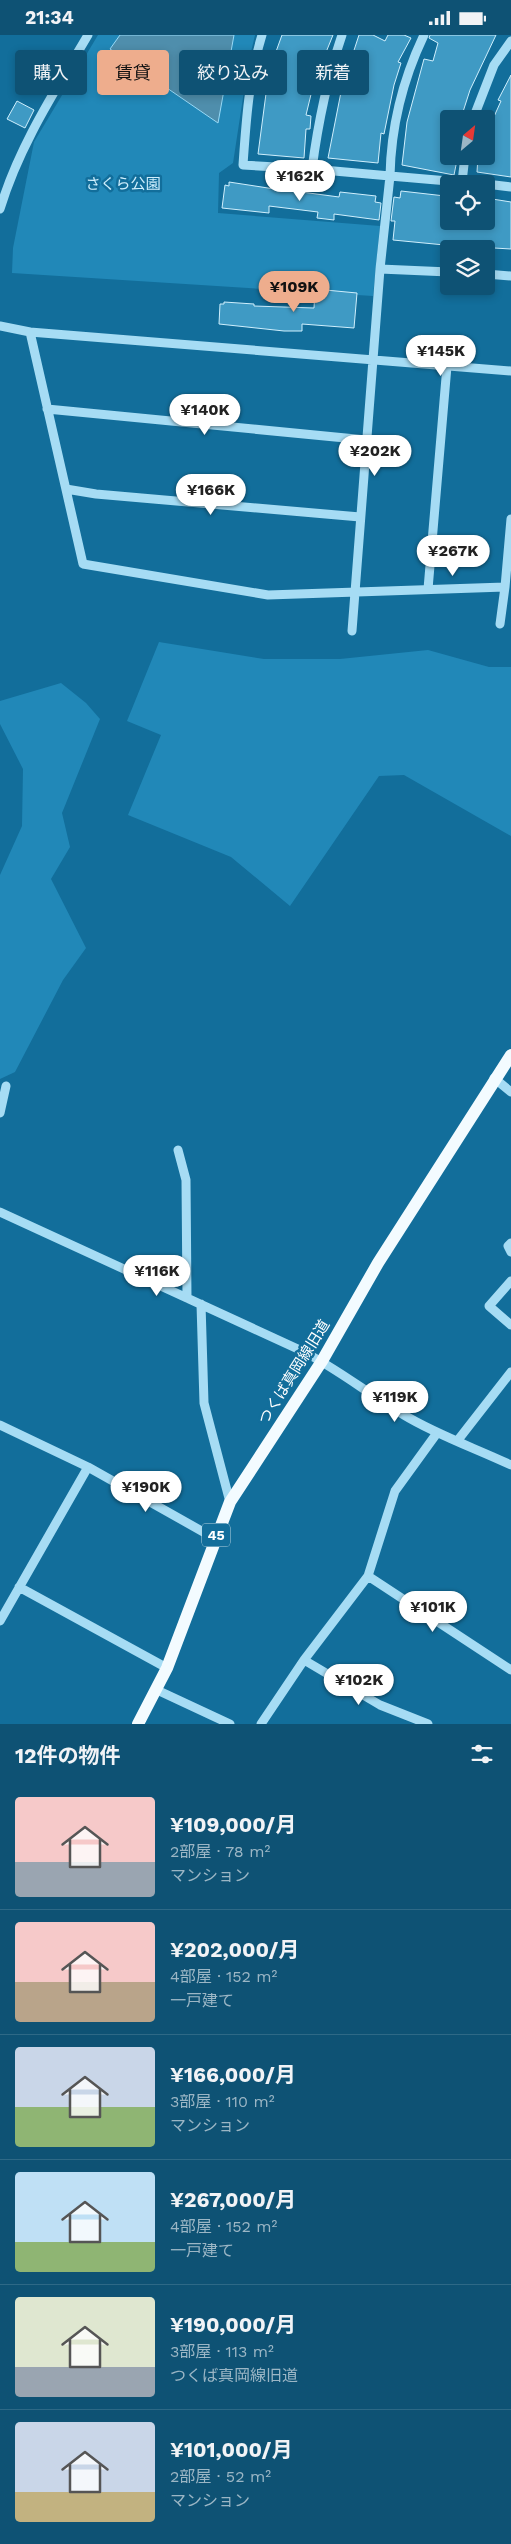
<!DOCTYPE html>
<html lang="ja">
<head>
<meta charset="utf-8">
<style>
  body { margin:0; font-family:"Work Sans","Noto Sans JP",sans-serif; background:#175879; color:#f1f3f6; height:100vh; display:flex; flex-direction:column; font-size:19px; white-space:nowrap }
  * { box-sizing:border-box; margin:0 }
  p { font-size:16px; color:#9bb6c5 }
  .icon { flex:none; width:28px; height:28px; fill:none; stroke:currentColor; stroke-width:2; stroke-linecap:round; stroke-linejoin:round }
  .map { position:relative; height:1689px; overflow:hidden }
  .side { display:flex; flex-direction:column; background:#0e5274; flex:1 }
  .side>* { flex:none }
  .top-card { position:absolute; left:15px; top:15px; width:481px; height:45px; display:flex; gap:10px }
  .needle { width:32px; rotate:29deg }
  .tools { position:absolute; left:440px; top:75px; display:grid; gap:10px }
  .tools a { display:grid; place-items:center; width:55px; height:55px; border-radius:5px; background:#0e5274; box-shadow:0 2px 8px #0003; font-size:25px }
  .price { position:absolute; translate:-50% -42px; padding:0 11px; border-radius:18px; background:#fff; color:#222; font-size:16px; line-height:32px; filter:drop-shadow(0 1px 2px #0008) }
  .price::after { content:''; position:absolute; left:50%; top:30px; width:15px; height:11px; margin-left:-8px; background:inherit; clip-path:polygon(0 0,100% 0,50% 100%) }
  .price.active { background:#eead8d; color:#111 }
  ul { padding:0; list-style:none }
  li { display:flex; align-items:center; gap:15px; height:125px; padding:0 15px }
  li+li { border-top:1px solid #2e6986 }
  li span { display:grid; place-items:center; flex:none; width:140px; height:100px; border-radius:5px; color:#555 }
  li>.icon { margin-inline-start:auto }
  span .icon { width:60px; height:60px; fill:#fffc; stroke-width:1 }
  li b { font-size:21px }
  h2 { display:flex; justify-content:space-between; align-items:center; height:60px; padding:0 15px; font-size:21px }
  .chip { padding:0 18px; border-radius:5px; background:#0e5274; box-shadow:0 2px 8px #0003; font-size:18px; line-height:45px }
  .chip.active { background:#eead8d; color:#111 }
  .status { display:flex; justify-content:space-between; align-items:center; height:35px; padding:0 25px; background:#0e5274; direction:ltr }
  .status svg { height:14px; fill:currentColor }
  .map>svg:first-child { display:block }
  .green { fill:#2188b8 }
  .water { fill:#4f8eac; stroke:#98daf7 }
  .building { fill:#3f9ac4; stroke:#cfeffd }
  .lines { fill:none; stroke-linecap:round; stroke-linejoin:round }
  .minor { stroke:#a6dcf4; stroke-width:9 }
  .major { stroke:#f3fbff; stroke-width:12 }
  .labels { text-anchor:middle; stroke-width:5; stroke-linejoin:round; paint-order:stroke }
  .shield { fill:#126e9b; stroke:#b8d4e1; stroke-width:1 }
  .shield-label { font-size:14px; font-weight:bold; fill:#fff }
  .park-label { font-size:15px; fill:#cfeffd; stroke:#126e9b }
  .street-label { font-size:15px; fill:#fff; stroke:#126e9b }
</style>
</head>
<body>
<div class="status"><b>21:34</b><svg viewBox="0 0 49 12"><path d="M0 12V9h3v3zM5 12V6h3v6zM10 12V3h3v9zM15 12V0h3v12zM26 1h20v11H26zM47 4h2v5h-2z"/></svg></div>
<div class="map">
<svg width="511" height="1689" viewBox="0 0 511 1689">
  <rect width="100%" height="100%" fill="#126e9b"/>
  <path class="green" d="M98,0H255L248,30L233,128L219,138L218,178L380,191L373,261L12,238L13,213L34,107Z
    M159,607L264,624H340L428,615L489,632H511V801L404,740L379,741L290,871L231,822L128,780L161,700L127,686Z
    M61,648L86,668L100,684L62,778L70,812L51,844L86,913L63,945L15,1037L0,1044V840L22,791L23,734L0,689V666Z"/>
  <path class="water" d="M120,0H234L218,88L110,14Z"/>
  <path class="building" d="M282,0H333L314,47L306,80L311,81L310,94H306L304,123L258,119L269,36Z
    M359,0H373L385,6L388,0H404L411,3L398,27L401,28L394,50L384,99L381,98L378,128L328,123L342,52Z
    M430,0H496L470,55L461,83L449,78V121H451V124L457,125L454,140L402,130L407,87L424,24L433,26L438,8L429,3Z
    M511,40V142L477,137L478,121H486V85L492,86L501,66L498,65Z
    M17,66L34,75L25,93L7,84Z
    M229,147L281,155L283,151L294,152V156L339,162L340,157L376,161L375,167L381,168L379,185L334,179V185L317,183L318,177L269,171V178L222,173L225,150L229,151Z
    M401,156L445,161L444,165L449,166V189L460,190L486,192V163L511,167V214L494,213V211L455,208V211L393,205L395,186H391L394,162L400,163Z
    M315,254L357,258L354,293L302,289V296H284L219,289L220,269H224V267L254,269V271L314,273Z"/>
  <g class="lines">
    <path class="minor" d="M262,0C249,42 246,86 243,130L312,134
      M342,0C327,44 318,88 312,134L390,141C391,91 402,46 424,0
      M473,84L494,30L511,6
      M462,147L465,121
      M486,149L511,152
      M0,174C19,111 55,56 88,0
      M380,234L449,237
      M486,239L511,241
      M0,291L30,297
      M511,336L30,297L83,529L268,560L505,552L511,484
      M47,374L366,405
      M66,454L96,459L360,482
      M428,554L447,331
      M500,589L505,552
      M352,596L380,234L390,141L483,149
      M494,1043L511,1057
      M0,1078L6,1051
      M178,1115L186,1145L187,1263
      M0,1177L300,1315C337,1333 368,1359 404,1380C437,1400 475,1413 511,1430
      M511,1208L508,1211L511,1217
      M511,1246L489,1271L511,1290
      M201,1269L204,1368L230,1467
      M0,1390L88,1432L214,1503
      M458,1405L511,1337
      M368,1541L511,1635
      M19,1552L167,1633
      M0,1586L88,1432
      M304,1625L380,1670L428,1689
      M157,1655L230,1689
      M261,1689L304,1625L368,1541L395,1456L437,1398"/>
    <path class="major" d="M138,1689L167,1633L230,1467L322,1326L378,1228L511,1020"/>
  </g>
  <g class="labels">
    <rect class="shield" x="202" y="1488.5" width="28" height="23" rx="4"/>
    <g class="shield-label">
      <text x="216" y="1505">45</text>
    </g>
    <g class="park-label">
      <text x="123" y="154">さくら公園</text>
    </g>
    <g class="street-label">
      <text transform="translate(294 1337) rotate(-58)" y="5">つくば真岡線旧道</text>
    </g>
  </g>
</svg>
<div class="tools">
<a><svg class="needle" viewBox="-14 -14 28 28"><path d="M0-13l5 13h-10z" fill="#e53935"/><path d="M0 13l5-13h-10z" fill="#9bb6c5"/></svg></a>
<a><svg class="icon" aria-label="locate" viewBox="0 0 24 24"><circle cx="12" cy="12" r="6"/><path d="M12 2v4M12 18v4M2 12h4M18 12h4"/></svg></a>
<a><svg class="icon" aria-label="layers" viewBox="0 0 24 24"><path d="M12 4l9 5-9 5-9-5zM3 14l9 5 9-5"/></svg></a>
</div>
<b class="price" style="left:300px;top:167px">¥162K</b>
<b class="price active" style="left:294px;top:278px">¥109K</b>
<b class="price" style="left:441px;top:342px">¥145K</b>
<b class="price" style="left:205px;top:401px">¥140K</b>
<b class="price" style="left:375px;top:442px">¥202K</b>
<b class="price" style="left:211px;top:481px">¥166K</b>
<b class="price" style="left:453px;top:542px">¥267K</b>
<b class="price" style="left:157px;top:1262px">¥116K</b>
<b class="price" style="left:395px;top:1388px">¥119K</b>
<b class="price" style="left:146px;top:1478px">¥190K</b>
<b class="price" style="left:433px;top:1598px">¥101K</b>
<b class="price" style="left:359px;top:1671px">¥102K</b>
<div class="top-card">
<a class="chip">購入</a>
<a class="chip active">賃貸</a>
<a class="chip">絞り込み</a>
<a class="chip">新着</a>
</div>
</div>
<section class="side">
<h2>12件の物件<svg class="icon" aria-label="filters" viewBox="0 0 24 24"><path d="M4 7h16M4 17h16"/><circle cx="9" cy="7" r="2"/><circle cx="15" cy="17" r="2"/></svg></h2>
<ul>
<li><span style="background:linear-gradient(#f6c9c9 65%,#9aa5b1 0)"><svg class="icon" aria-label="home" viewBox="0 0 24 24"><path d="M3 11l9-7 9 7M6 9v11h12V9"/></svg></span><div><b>¥109,000/月</b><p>2部屋 · 78 m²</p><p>マンション</p></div></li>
<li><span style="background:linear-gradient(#f6c9c9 60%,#b9a48a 0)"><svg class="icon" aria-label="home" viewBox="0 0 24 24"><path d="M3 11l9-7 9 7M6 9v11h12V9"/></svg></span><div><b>¥202,000/月</b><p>4部屋 · 152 m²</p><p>一戸建て</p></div></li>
<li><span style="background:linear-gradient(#c9d6e8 60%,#8fb573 0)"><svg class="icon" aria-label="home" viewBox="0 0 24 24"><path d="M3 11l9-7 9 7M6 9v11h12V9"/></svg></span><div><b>¥166,000/月</b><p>3部屋 · 110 m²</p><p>マンション</p></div></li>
<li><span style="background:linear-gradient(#bfe0f5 70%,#8fb573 0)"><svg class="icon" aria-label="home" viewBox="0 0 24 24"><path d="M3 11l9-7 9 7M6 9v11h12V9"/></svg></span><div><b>¥267,000/月</b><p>4部屋 · 152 m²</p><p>一戸建て</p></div></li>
<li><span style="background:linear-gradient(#dfe7d0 70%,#9aa5b1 0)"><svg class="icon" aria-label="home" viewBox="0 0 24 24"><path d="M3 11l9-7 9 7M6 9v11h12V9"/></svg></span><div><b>¥190,000/月</b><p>3部屋 · 113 m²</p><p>つくば真岡線旧道</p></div></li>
<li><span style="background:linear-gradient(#c9d6e8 70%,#c2b280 0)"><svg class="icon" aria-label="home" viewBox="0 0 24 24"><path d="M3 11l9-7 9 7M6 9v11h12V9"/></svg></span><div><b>¥101,000/月</b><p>2部屋 · 52 m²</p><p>マンション</p></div></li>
</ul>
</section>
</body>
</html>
